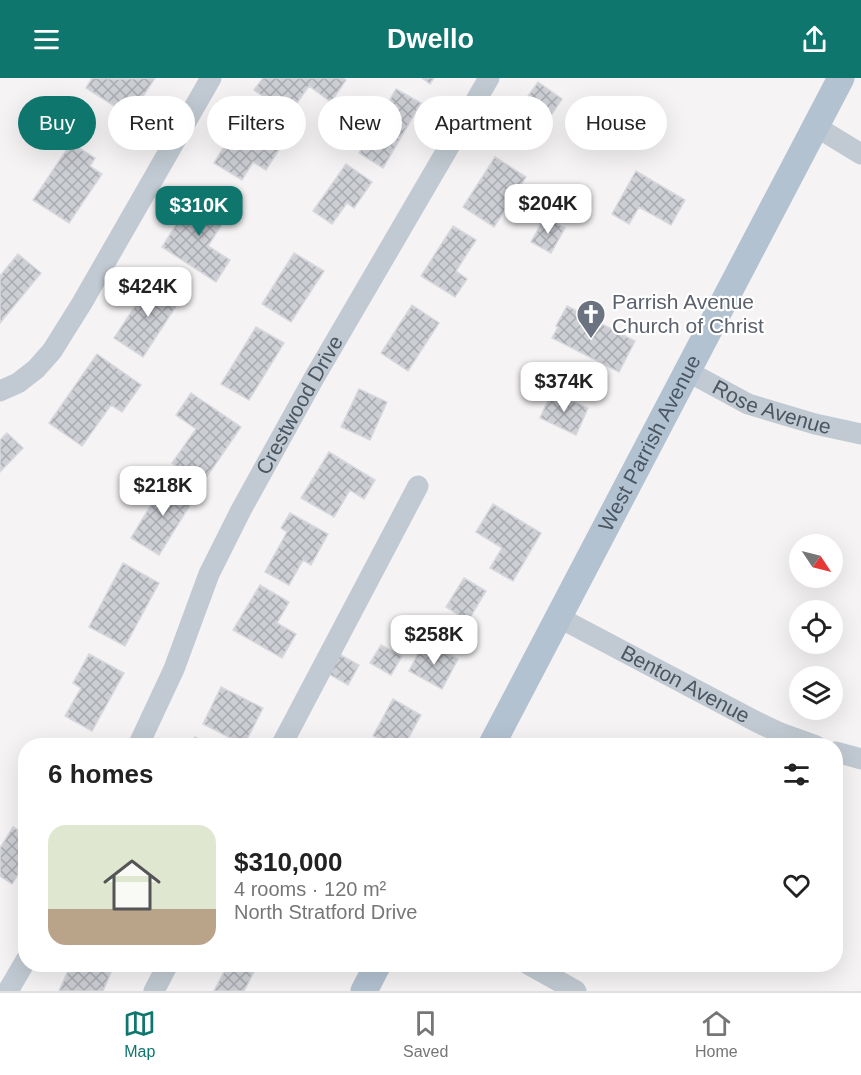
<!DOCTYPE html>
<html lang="en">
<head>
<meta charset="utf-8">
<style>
  body { margin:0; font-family:Arial,sans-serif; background:#f2f2f2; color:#222; height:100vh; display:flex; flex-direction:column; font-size:22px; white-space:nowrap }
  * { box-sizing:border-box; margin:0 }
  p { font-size:20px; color:#767676 }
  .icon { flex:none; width:33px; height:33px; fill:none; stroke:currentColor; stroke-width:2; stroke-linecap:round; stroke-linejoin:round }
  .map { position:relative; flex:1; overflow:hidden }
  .drawer { position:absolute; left:18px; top:660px; width:825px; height:234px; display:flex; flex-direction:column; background:#fff; border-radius:24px; box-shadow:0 6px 24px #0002 }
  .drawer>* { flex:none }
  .banner { position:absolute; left:18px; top:18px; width:825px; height:54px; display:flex; gap:12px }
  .needle { width:39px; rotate:125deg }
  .buttons { position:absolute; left:789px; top:456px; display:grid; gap:12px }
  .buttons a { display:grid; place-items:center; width:54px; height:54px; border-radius:50%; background:#fff; box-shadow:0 6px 24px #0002; font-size:30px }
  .price { position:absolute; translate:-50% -51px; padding:0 14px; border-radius:12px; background:#fff; color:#222; font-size:20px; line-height:39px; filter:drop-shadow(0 2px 3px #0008) }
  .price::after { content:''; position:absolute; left:50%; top:36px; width:18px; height:14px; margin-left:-9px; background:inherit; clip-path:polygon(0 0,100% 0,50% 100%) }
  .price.current { background:#0f766e; color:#fff }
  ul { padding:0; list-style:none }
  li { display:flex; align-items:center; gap:18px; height:150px; padding:0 30px }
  li span { display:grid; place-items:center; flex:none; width:168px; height:120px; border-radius:18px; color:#555 }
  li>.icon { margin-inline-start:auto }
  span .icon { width:72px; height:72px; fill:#fffc; stroke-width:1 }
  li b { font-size:26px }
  h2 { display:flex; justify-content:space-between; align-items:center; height:72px; padding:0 30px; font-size:26px }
  .chip { padding:0 21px; border-radius:27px; background:#fff; box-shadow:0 6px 24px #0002; font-size:21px; line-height:54px }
  .chip.current { background:#0f766e; color:#fff }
  header { display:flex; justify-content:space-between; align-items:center; height:78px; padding:0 30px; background:#0f766e; color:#fff; font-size:27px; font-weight:700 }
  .tab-bar { display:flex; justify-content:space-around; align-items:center; height:84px; border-top:2px solid #e0e0e0; background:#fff; font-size:16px; color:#767676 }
  .tab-bar a { display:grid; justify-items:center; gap:3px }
  .tab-bar .current { color:#0f766e }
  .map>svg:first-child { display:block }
  .building { fill:url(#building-cross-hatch); stroke:#d7d9de; stroke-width:1.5 }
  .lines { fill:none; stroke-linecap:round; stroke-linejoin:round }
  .minor { stroke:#c1cad2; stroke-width:21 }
  .major { stroke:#b3c2d1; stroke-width:27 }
  .labels { text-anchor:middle; stroke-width:4.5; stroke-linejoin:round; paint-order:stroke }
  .worship-label { font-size:21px; fill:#5b616d; stroke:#fff; text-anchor:start }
  .street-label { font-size:21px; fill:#4a5661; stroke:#fff }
</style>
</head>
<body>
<header><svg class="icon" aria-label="menu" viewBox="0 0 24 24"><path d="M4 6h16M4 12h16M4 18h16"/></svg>Dwello<svg class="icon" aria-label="share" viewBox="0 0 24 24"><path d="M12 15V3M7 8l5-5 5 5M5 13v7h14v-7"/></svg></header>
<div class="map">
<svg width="861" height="913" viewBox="0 0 861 913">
  <defs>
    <pattern id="building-cross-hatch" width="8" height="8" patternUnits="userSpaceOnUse" patternTransform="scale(1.5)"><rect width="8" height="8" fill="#cdcfd5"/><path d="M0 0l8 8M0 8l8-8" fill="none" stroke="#a8abb0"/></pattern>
  </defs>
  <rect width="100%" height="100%" fill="#f5f3f3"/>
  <path class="building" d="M92,0L117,1L155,0L130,38L86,10Z
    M263,0H343L346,2L331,24L309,8L289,36L254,12Z
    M422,0H434L430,6Z
    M538,4L562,21L533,64L508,46Z
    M396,11L421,25L383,90L359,75Z
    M79,38L95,49L83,66L67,55Z
    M239,44L280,70L266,92L253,84L242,102L214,85Z
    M71,65L95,80L90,88L102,96L69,145L33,122Z
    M495,79L526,99L494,149L463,129Z
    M346,86L372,104L354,130L347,125L332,146L313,133Z
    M636,93L685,122L671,147L639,129L629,146L612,136Z
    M196,115L229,135L208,168L230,182L216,204L162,169Z
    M545,139L565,150L551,175L531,164Z
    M453,148L476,162L456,193L467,201L455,219L421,198Z
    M294,175L324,193L291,244L262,226Z
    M18,176L41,195L0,245V198Z
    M153,201L182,219L143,279L114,260Z
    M412,227L439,245L408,293L381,275Z
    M567,228L635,263L619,294L552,260L558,249L556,248Z
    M256,249L284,265L249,322L221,306Z
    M97,276L141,307L122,334L111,327L82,368L49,345Z
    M359,311L387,324L370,362L341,349Z
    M552,313L588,330L576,357L540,340Z
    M191,315L241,349L202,406L172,385L196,351L176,337Z
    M7,355L23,370L0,394V362Z
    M329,374L375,402L364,421L350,412L334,439L301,420Z
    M166,402L195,419L159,477L131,460Z
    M493,426L541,455L513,503L490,490L502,470L476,454Z
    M290,435L328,456L311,487L303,482L289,507L265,494L287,454L281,450Z
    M123,485L159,505L125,568L89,549Z
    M464,500L486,513L468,543L446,529Z
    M260,507L289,524L277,545L296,556L282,580L233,552Z
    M381,567L402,578L391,597L370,585Z
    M433,567L458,581L442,611L409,593L420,572L428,576Z
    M89,576L124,595L92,653L65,638L81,610L73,605Z
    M339,576L359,587L348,607L327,595Z
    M221,609L263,630L244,667L203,646Z
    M393,621L421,637L404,668H391L373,658Z
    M195,659L211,668H191Z
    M13,749L26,757V784L12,806L0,798V770Z
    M71,886H100L112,892L103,913H59Z
    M228,886H258L244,913H214Z"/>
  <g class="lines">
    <g class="minor">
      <path d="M815,48L861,76"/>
      <path id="s1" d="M687,293L748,326L815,346L861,356"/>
      <path d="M0,313L18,305L36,291L52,273L82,225L211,0"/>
      <path id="s2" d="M558,539L755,643L780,655L816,668"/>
      <path id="s3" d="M138,668L174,591L209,496L241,432L314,300L489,0"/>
      <path d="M281,668L418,408"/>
      <path d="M836,674L861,681"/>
      <path d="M528,886L576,913"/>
      <path d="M8,913L26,882"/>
      <path d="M154,913L168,886"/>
    </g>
    <g class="major">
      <path id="s4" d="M491,668L841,0"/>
      <path d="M364,913L378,886"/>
    </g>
  </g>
  <defs>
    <g id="church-pin" transform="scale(1.5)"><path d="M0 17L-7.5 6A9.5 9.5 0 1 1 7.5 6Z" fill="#6b7280" stroke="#fff"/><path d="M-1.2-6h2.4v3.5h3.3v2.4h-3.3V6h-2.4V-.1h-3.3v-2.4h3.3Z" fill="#fff"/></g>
  </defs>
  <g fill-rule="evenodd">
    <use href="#church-pin" x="591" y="236"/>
  </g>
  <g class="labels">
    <g class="worship-label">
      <text x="612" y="231">Parrish Avenue<tspan x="612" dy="24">Church of Christ</tspan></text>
    </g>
    <g class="street-label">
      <text dy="7" stroke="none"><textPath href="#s3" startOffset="378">Crestwood Drive</textPath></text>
      <text dy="7" stroke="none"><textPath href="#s1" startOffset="93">Rose Avenue</textPath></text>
      <text dy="7" stroke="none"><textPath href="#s4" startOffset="342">West Parrish Avenue</textPath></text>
      <text dy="7" stroke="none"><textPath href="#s2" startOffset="144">Benton Avenue</textPath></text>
    </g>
  </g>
</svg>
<div class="buttons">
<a><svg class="needle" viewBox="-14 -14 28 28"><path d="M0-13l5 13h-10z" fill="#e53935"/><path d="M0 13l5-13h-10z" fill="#767676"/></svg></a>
<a><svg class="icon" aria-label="locate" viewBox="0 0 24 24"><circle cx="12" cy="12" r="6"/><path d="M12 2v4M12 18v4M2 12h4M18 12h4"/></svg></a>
<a><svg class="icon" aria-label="layers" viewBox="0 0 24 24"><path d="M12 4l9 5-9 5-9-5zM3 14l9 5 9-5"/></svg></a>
</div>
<b class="price" style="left:548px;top:157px">$204K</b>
<b class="price current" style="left:199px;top:159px">$310K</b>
<b class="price" style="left:148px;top:240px">$424K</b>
<b class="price" style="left:564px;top:335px">$374K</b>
<b class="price" style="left:163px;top:439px">$218K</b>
<b class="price" style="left:434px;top:588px">$258K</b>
<div class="banner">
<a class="chip current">Buy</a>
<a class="chip">Rent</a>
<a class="chip">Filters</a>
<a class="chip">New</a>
<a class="chip">Apartment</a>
<a class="chip">House</a>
</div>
<section class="drawer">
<h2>6 homes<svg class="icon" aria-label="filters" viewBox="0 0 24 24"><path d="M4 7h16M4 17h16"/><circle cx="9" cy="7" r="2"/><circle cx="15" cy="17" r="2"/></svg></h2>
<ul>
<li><span style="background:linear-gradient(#dfe7d0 70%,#b9a48a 0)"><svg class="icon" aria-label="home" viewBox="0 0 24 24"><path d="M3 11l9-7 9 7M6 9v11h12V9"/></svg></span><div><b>$310,000</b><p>4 rooms · 120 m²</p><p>North Stratford Drive</p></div><svg class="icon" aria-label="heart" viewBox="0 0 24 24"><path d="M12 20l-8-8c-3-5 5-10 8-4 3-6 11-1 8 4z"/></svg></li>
</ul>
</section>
</div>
<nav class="tab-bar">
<a class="current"><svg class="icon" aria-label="map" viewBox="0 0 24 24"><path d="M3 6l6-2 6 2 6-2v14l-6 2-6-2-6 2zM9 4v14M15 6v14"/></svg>Map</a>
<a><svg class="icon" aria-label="saved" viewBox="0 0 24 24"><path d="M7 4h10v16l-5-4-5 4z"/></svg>Saved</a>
<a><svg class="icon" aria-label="home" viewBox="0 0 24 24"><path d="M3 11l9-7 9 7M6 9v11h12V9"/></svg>Home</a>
</nav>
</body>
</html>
